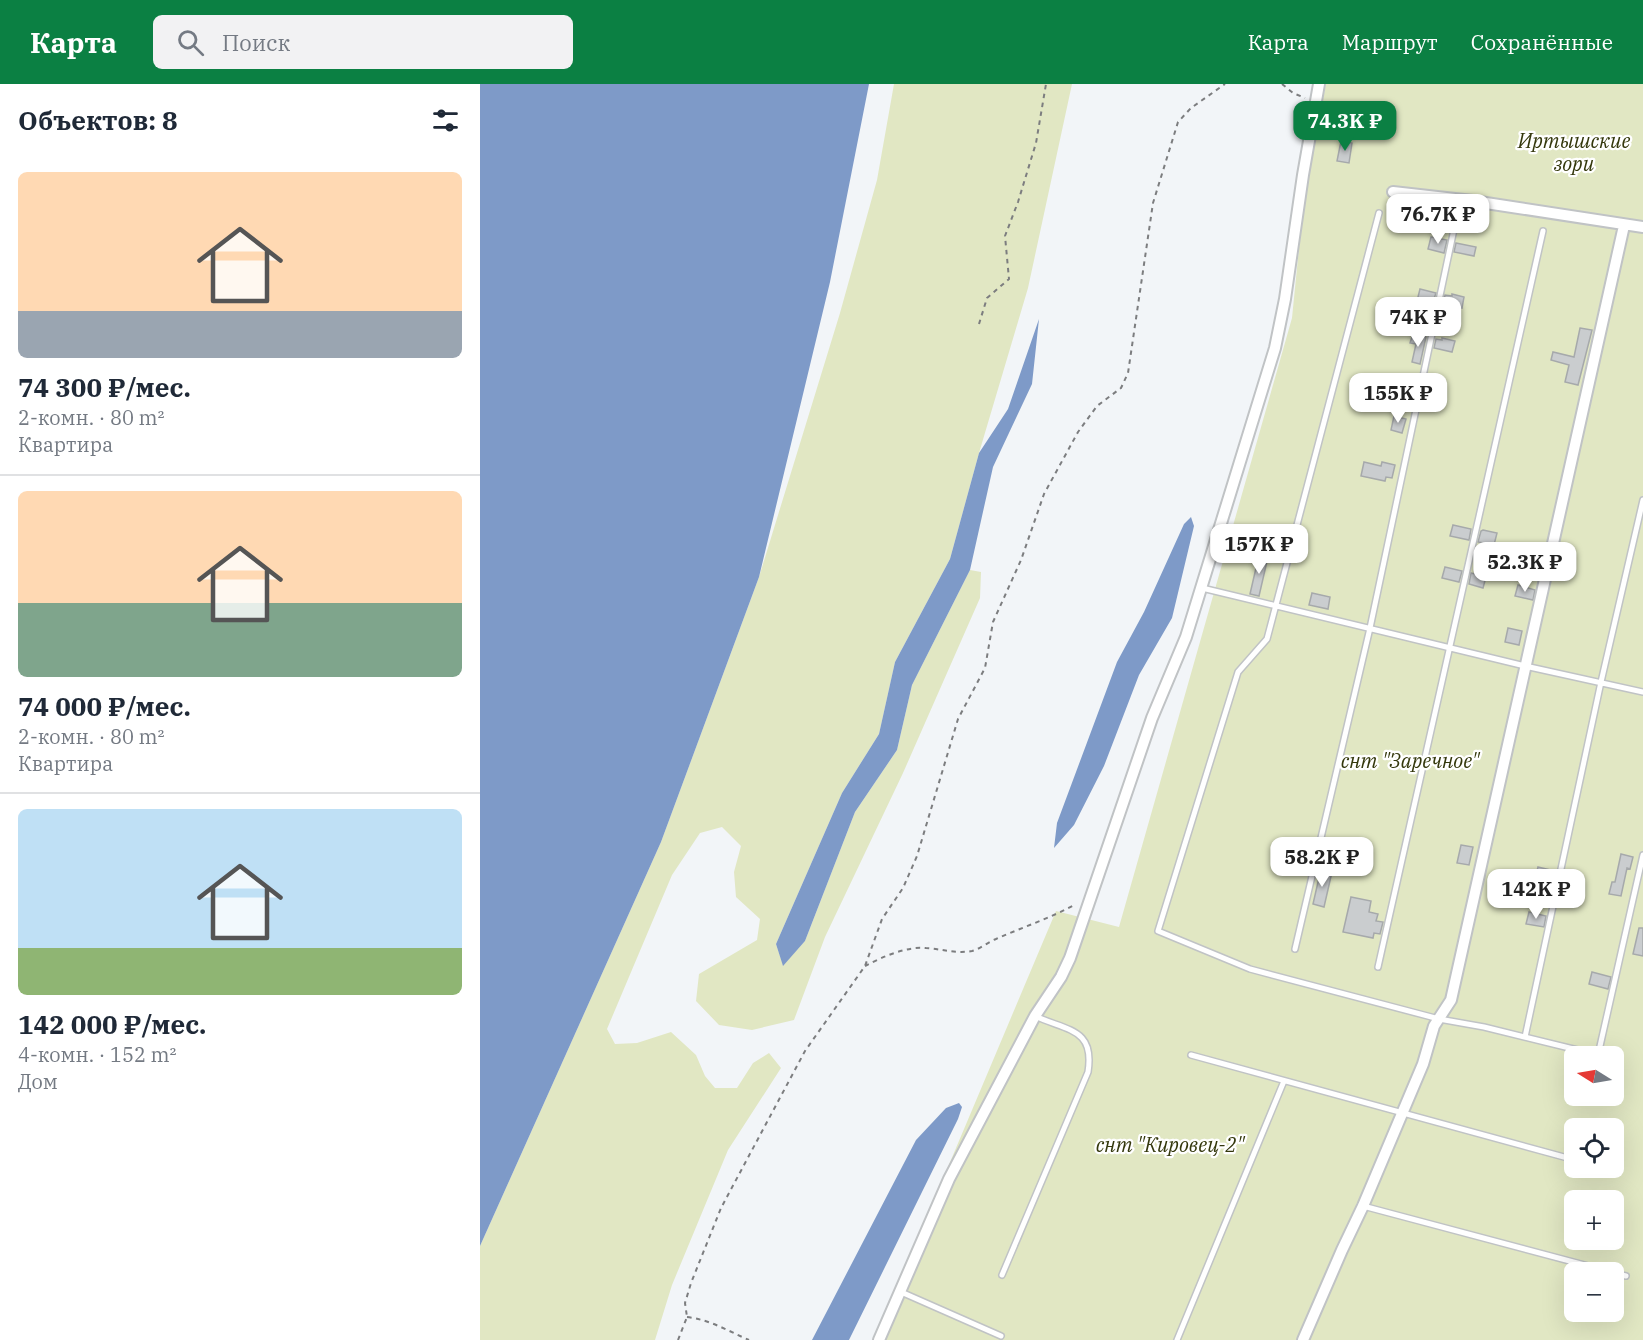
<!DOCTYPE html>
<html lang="ru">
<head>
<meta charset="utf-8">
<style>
  body { margin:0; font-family:"IBM Plex Serif",serif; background:#f2f2f3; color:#1f2937; height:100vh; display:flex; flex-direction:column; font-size:22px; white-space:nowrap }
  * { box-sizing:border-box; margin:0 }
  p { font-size:20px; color:#747a83 }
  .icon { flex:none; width:33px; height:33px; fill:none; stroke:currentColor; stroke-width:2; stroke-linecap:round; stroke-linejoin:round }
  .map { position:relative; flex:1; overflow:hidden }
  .side { display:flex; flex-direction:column; background:#fff; width:480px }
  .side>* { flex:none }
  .needle { width:39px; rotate:281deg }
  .buttons { position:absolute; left:1084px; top:962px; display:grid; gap:12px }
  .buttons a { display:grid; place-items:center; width:60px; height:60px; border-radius:9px; background:#fff; box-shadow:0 6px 24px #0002; font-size:30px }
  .price { position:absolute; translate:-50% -51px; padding:0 14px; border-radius:12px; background:#fff; color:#222; font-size:20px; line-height:39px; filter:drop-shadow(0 2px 3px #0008) }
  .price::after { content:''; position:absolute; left:50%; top:36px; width:18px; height:14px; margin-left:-9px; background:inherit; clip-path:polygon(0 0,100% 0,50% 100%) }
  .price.on { background:#0b8043; color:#fff }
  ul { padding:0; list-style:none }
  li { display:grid; align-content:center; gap:12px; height:318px; padding:0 18px }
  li+li { border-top:2px solid #e0e1e3 }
  li span { display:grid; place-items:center; height:186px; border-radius:9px; color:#555 }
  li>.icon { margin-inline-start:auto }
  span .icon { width:108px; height:108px; fill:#fffc; stroke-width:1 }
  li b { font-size:26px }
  h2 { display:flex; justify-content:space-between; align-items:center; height:72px; padding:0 18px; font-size:26px }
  header { display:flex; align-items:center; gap:36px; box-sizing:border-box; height:84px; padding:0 30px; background:#0b8043; color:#fff }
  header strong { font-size:28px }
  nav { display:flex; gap:33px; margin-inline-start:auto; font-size:21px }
  .search { width:420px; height:54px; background:#f2f2f3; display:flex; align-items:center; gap:15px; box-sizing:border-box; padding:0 21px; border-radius:9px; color:#747a83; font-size:22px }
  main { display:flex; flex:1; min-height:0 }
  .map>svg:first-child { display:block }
  .green { fill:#e1e7c3; fill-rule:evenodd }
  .water { fill:#7e9ac8 }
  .building { fill:#cacdcf; stroke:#a6a9ab; stroke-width:1.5 }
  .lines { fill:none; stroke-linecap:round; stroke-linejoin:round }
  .service-casing { stroke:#c0c3c5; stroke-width:8 }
  .minor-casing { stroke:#c0c3c5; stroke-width:14 }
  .path { stroke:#7c7d7f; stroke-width:2; stroke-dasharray:4.5 4.5; stroke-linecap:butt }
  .service { stroke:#fff; stroke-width:5 }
  .minor { stroke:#fff; stroke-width:10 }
  .labels { text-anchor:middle; stroke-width:4.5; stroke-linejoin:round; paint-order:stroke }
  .park-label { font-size:20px; font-style:italic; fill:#34380c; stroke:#fff }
</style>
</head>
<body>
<header>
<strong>Карта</strong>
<div class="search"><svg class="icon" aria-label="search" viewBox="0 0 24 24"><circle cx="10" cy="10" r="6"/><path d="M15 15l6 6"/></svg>Поиск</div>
<nav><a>Карта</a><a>Маршрут</a><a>Сохранённые</a></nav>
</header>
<main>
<section class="side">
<h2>Объектов: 8<svg class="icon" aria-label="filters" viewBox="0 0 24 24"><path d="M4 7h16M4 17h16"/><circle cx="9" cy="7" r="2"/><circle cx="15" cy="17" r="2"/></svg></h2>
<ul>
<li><span style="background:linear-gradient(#ffd9b3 75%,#9aa5b1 0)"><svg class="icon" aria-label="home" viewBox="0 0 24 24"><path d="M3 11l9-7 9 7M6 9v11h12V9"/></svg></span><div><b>74 300 ₽/мес.</b><p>2-комн. · 80 m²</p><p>Квартира</p></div></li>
<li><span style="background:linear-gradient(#ffd9b3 60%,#7fa58c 0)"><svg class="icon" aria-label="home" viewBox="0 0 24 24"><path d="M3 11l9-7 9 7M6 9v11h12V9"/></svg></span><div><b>74 000 ₽/мес.</b><p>2-комн. · 80 m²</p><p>Квартира</p></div></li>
<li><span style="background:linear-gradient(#bfe0f5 75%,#8fb573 0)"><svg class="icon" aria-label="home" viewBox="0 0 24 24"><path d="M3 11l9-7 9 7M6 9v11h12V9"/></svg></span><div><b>142 000 ₽/мес.</b><p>4-комн. · 152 m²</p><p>Дом</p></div></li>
</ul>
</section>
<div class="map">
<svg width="1163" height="1256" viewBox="0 0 1163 1256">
  <rect width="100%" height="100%" fill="#f2f5f8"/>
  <path class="green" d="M414,0H592L548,204L499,369L470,475L415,578L399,650L362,709L296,860L303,881L325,857L375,728L417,666L432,601L490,486L501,488L500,514L423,689L345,853L314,936L272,946L239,941L216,917L219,890L277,856L280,835L256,813L254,788L261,762L242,743L220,749L192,791L127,945L135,960L157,959L191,948L216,971L225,992L235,1004H257L273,979L289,969L301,984L248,1066L192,1201L175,1256H0V1162L181,758L279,493L360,229L397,96Z
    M846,0H1163V1256H395L576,827L639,843L812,234L825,104ZM1095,972H1134V1011H1095ZM1095,1044H1134V1083H1095ZM1095,1116H1134V1155H1095ZM1095,1188H1134V1227H1095Z"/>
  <path class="water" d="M0,0H389L350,198L279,493L181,758L0,1162Z
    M559,235L552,300L513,383L490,486L432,601L417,666L375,728L325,857L303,882L296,860L362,709L399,650L415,578L470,475L499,369L528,325Z
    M711,433L714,442L692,534L659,591L624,682L594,741L574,764L577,739L637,578L664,528L704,440Z
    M479,1019L482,1023L478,1035L369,1256H332L436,1056L466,1024Z"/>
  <path class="building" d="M861,57L872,59L869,79L857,77Z
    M951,153L967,156L964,169L948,165Z
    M976,159L996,163L994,172L974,168Z
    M940,205L956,209L952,220L937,217Z
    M972,210L984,213L982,224L963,220L965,211L972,212Z
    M1100,244L1112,246L1098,301L1085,298L1089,281L1071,276L1073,268L1094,273Z
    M933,250L946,253L940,280L932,278L936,260L930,259Z
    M962,254L975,257L972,268L954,264L956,255L962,256Z
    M952,294L964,297L960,314L944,309L947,299L951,300Z
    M914,332L926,335L922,349L911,346Z
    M884,378L901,382L902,378L915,381L912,394L906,393L905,397L881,392Z
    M973,441L991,445L989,456L970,452Z
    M1003,446L1017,449L1014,461L998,458L1001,447Z
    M779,471L788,473L779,512L770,510Z
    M965,483L982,487L979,498L962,494Z
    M991,489L1006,493L1003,504L989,500Z
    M1038,501L1055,506L1053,516L1035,512Z
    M832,509L850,513L848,525L829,521Z
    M1028,544L1042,547L1039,561L1025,558Z
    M981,761L993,763L989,781L977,779Z
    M1141,770L1153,773L1150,785L1147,784L1141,812L1129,810L1132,798H1135Z
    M1058,783L1075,787L1073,798L1055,795Z
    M841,785L852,788L844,823L833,820Z
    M871,813L891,817L889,828L898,830L896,837L903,838L900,850L894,849L893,854L863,848Z
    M1049,828L1066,832L1064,843L1046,840Z
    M1159,844H1163V872L1153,870Z
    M1112,888L1131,893L1128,905L1109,900Z"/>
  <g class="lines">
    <g class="service-casing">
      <path id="service" d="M899,129L787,555L758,588L678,847L770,885L959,935L1004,943L1118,971L1163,771
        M722,504L1045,582L1163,608
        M815,865L890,544L977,131
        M898,883L1063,147
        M1045,953L1121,598L1163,416
        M711,971L1095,1076
        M1119,1083L1132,1087
        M883,1122L1131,1188
        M1134,1189L1146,1192
        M522,1191L608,988C615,944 587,947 555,932
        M421,1208L521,1252
        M697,1256L804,997"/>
    </g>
    <g class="minor-casing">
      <path id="minor" d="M913,108L993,117L1163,143
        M399,1256L469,1095L555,932L581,893L590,874L672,634L706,553L795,264L805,215L823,91L839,0
        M823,1256L862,1166L883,1122L943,980L954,942L971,916L1143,146"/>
    </g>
    <path class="path" d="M802,0L813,9L825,14
      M499,240L507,214L529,195L525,152L538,118L556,59L566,0
      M385,882C402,873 427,862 446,864C462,865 476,870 492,867C500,865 508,858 516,855C543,843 571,834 596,820
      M207,1233C231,1236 248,1247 269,1256
      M198,1256L207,1233L205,1219L211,1199L241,1124L325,967L385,882L402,835L423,804L437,772L478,635L505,584L513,538L541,476L564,410L598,348L617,322L641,304L648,289L673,119L698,38L711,24L745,0"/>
    <use href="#service" class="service"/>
    <use href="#minor" class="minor"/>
  </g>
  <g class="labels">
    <g class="park-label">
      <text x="1094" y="64">Иртышские<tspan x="1094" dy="23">зори</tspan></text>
      <text x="930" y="684">снт "Заречное"</text>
      <text x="690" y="1068">снт "Кировец-2"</text>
    </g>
  </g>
</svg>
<div class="buttons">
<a><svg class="needle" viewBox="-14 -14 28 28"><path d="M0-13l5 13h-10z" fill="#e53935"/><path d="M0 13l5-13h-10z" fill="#747a83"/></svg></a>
<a><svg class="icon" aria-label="locate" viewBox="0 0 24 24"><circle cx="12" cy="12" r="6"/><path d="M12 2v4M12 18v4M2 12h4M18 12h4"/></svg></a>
<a>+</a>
<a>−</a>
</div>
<b class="price on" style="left:865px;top:68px">74.3K ₽</b>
<b class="price" style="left:958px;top:161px">76.7K ₽</b>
<b class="price" style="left:938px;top:264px">74K ₽</b>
<b class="price" style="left:918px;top:340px">155K ₽</b>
<b class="price" style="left:779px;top:491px">157K ₽</b>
<b class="price" style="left:1045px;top:509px">52.3K ₽</b>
<b class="price" style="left:842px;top:804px">58.2K ₽</b>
<b class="price" style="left:1056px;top:836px">142K ₽</b>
</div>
</main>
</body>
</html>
